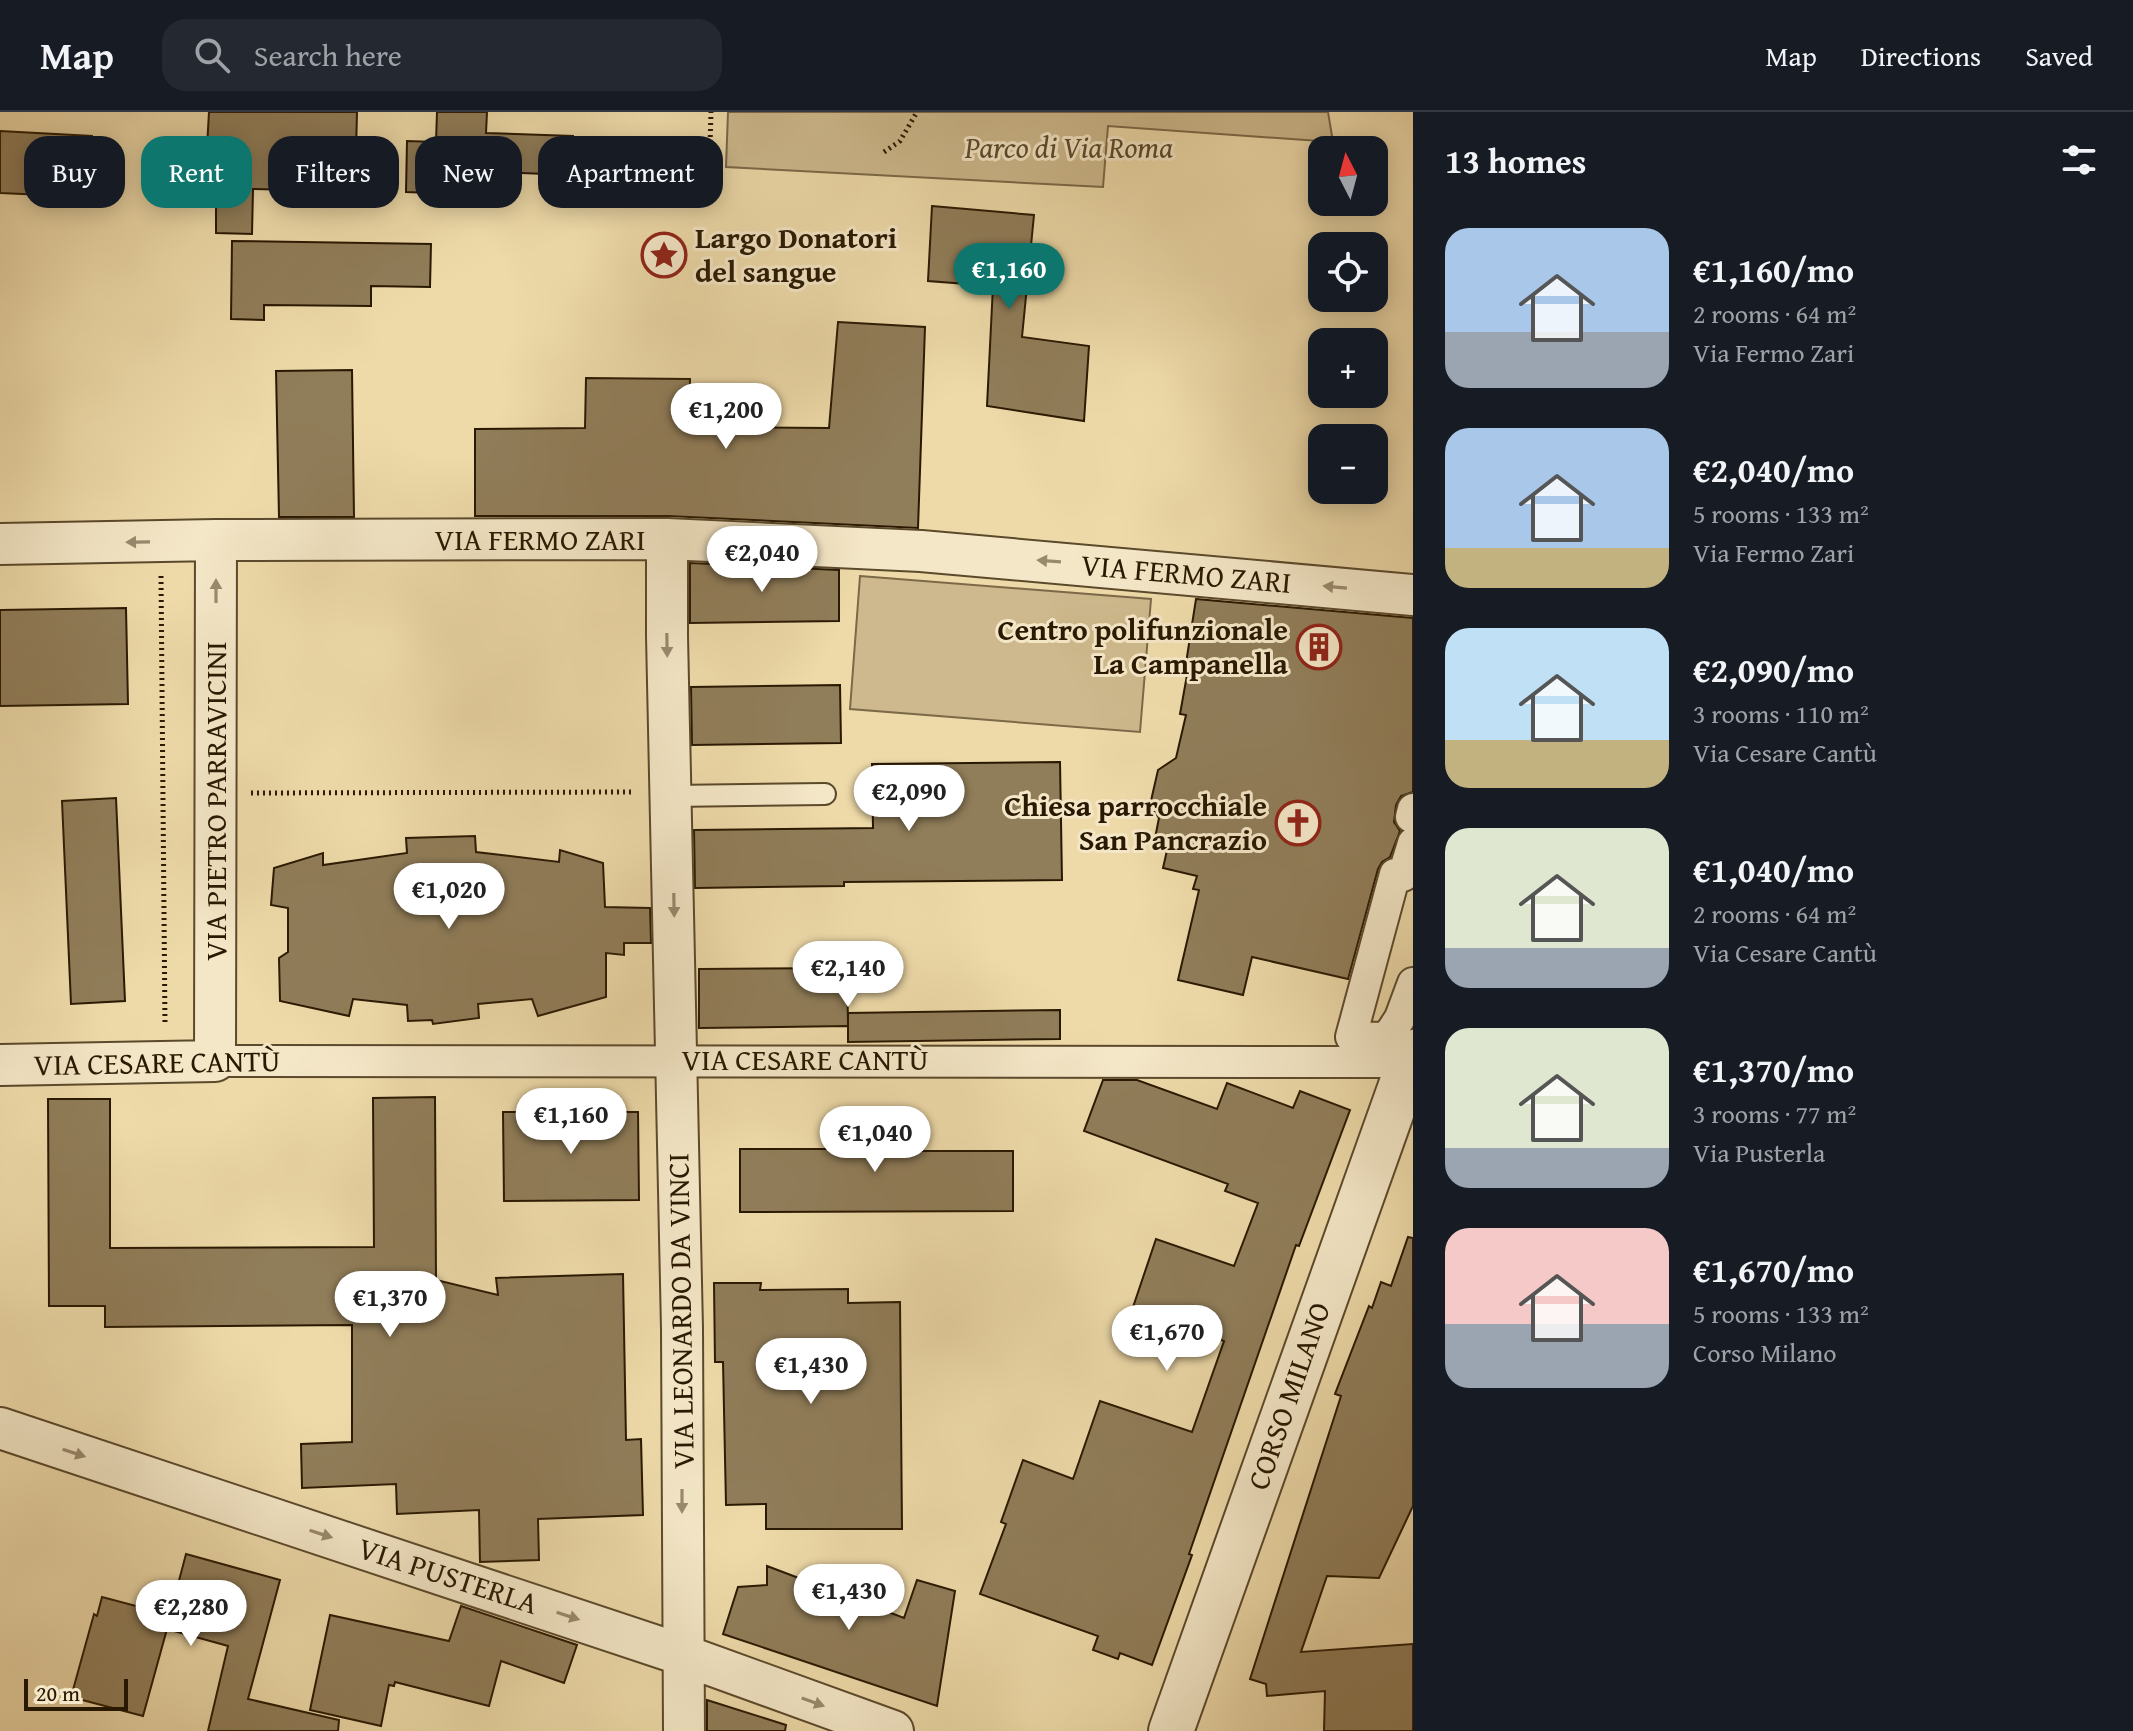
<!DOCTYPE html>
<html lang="en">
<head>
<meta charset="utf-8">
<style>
  body { margin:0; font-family:"Gentium Book Plus",serif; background:#242831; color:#f1f3f6; height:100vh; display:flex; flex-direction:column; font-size:30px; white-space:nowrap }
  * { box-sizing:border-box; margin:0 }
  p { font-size:26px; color:#9ea1a6 }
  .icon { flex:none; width:44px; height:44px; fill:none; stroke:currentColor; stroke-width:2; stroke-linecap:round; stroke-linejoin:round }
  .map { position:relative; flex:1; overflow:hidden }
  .drawer { display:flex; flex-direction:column; background:#171b24; width:720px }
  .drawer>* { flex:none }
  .banner { position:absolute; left:24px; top:24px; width:760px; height:72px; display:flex; gap:16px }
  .needle { width:52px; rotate:354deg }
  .buttons { position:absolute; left:1308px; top:24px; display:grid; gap:16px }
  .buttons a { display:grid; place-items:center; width:80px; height:80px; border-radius:16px; background:#171b24; box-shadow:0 4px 20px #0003; font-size:40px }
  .scale { position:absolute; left:24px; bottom:20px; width:104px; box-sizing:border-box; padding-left:8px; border:4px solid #2a1902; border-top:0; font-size:22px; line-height:28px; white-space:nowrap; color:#2a1902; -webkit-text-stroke:6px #f4e7c7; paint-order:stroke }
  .price { position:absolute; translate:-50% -68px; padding:0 18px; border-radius:28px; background:#fff; color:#222; font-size:26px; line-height:52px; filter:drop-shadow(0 2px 4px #0008) }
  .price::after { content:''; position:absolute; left:50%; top:48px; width:24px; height:18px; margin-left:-12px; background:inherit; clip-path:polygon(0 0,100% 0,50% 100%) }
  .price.selected { background:#0f766e; color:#fff }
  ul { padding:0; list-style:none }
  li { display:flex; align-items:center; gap:24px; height:200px; padding:0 32px }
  li span { display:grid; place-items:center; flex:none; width:224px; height:160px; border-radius:24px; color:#555 }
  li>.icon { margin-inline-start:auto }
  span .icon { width:96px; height:96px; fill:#fffc; stroke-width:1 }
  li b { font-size:34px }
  h2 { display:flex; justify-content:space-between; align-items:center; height:96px; padding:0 32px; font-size:34px }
  .tag { padding:0 28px; border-radius:24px; background:#171b24; box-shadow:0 4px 20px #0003; font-size:28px; line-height:72px }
  .tag.selected { background:#0f766e; color:#fff }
  header { display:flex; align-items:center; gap:48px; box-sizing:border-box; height:112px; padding:0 40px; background:#171b24; border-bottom:2px solid #363941 }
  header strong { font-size:38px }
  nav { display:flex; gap:44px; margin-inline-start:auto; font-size:28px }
  .search { width:560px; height:72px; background:#242831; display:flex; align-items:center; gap:20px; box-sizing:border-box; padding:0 28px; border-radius:24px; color:#9ea1a6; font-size:30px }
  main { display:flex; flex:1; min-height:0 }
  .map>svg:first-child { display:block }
  .green { fill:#cdb98d; stroke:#7c6948; stroke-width:2 }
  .building { fill:#907d59; stroke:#2a1902; stroke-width:2 }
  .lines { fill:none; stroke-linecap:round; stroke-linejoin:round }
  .service-casing { stroke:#5b492c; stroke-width:24 }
  .pedestrian-casing { stroke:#5b492c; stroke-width:34 }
  .minor-casing { stroke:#5b492c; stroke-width:44 }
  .tertiary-casing { stroke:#5b492c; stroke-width:48 }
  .path { stroke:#2a1902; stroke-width:5; stroke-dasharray:2 4; stroke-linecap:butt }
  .service { stroke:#f4e7c7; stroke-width:20 }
  .pedestrian { stroke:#f4e7c7; stroke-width:30 }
  .minor { stroke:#f4e7c7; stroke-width:40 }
  .tertiary { stroke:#f4e7c7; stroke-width:44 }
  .oneway { fill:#998a6e }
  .labels { text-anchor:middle; stroke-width:6; stroke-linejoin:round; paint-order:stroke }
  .park-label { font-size:30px; font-style:italic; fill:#5b492c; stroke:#f4e7c7 }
  .poi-label { font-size:30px; font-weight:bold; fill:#2a1902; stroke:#f4e7c7; text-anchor:end }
  .street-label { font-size:30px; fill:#2a1902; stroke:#f4e7c7 }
</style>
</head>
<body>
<header>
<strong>Map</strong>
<div class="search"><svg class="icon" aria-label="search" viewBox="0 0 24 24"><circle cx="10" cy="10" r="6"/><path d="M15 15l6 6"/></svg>Search here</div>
<nav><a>Map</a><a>Directions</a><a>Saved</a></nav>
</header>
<main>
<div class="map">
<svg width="1413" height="1619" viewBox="0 0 1413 1619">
  <rect width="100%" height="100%" fill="#eedaa9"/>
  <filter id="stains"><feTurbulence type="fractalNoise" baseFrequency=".0025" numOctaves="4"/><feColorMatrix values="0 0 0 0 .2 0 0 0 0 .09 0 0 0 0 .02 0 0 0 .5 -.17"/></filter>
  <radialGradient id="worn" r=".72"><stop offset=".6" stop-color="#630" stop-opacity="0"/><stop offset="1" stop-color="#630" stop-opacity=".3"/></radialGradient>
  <path class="green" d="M728,0H1328L1333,30L1108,14L1103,75L726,55Z
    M860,464L1151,487L1140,620L850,597Z"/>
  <path class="building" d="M209,0H357L356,40H333V79L253,77L252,122L216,121V87H204Z
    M437,0H487L486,21L573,24L572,63L492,60L491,80L432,78V81L406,80L407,29L436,30Z
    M0,19L92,24L89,85L0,81Z
    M932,94L1034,103L1022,225L1089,234L1084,309L987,294L993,174L928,169Z
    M232,129L431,132L430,175L371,174V194L264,193V208L231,207Z
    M838,210L925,215L918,416L668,404H475V317L585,316L586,266L690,267L689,315L829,316Z
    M352,258L354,405H279L276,259Z
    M690,451L839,458V509L690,511Z
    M1196,487L1413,506V680L1401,684L1396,693L1394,710L1400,719L1390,745L1382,750L1378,757L1348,867L1252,845L1243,883L1178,868L1199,778L1193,777L1197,764L1163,756L1168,734L1154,731L1159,706L1150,693L1158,658L1176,646L1186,603L1180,602L1189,552L1186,551Z
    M126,496L128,592L0,594V498Z
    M840,573L841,631L692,633L691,575Z
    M1060,650L1062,768L844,770V774L695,776L694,718L873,716L872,652Z
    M116,686L125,889L71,892L62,689Z
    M475,724L476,740L559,750L560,738L603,751L605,795L650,796L651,831H624V843L606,841V885L538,904L532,887L478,892L479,906L433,912L432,908L408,909L407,893L353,887L349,904L280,889L279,846L288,840V796L271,793L274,756L323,741V753L407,741L406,726Z
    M847,856L848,913V901L1060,898V927L848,930V914L699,916V857Z
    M1103,968H1137L1217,997L1227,971L1293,996L1300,979L1350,998L1299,1134L1296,1133L1189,1442L1192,1443L1152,1553L1120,1541L1118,1547L1093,1538L1098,1524L980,1482L1006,1412L1001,1410L1023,1348L1073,1367L1100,1289L1192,1320L1224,1229L1132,1198L1156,1127L1234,1154L1258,1091L1225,1079L1228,1072L1084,1019Z
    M435,985L436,1168L498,1183L496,1166L623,1162L626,1328L641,1327L643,1403L538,1407L539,1448L480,1450L479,1398L397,1402L396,1372L302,1376L301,1332L352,1330V1213L105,1215V1194H49L48,987H110V1136L374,1135L373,986Z
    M503,1000H638L639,1088L504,1089Z
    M828,1007H920V1039H1013V1099L740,1100V1037H828Z
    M1408,1125L1413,1126V1394L1379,1466L1327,1464L1301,1540L1413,1532V1619H1324L1325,1579L1267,1584L1266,1572L1250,1567L1341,1284L1335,1282L1369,1194L1372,1196L1381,1170L1391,1174Z
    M714,1171H761L760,1178L848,1177V1191L900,1190L902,1417H766V1392L726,1393L723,1250H715Z
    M186,1442L280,1468L248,1587L339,1608L338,1619H208L228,1534L167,1517L143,1604L71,1585L94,1502L97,1504L102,1485L170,1503Z
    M767,1454L904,1506L917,1468L955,1479L937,1594L723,1522L738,1475L767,1473Z
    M461,1494L577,1533L564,1571L501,1549L489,1594L395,1570L394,1574L389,1573L381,1614L310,1598L330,1503L449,1529Z
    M707,1588L786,1613L785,1619H707Z"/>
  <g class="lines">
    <g class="service-casing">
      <path id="service" d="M671,684L825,682"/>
    </g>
    <g class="pedestrian-casing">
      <path id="pedestrian" d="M1413,697L1411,705H1413
        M1413,731L1403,764L1395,762L1351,925L1387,926L1400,906L1413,871
        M215,949L1409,950"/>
    </g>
    <g class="minor-casing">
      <path id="minor" d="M667,427V524L682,1217L684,1619
        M0,432L216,428L667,427L921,439L1413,483
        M0,953L215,949L216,428
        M0,1316L683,1543L893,1619"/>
    </g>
    <g class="tertiary-casing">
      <path id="tertiary" d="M1171,1619L1413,940"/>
    </g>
    <path class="path" d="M884,40L900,29L917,0
      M709,67L711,0
      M161,464L165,914
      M251,681L633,680"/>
    <use href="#service" class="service"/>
    <use href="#pedestrian" class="pedestrian"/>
    <use href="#minor" class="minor"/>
    <use href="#tertiary" class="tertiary"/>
  </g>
  <defs><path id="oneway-solid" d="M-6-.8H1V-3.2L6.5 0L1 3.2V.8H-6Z" transform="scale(2)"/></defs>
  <g class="oneway">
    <use href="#oneway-solid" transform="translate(138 430) rotate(179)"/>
    <use href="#oneway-solid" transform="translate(1049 449) rotate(-176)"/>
    <use href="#oneway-solid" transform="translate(1335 475) rotate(-175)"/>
    <use href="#oneway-solid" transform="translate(216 479) rotate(-90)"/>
    <use href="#oneway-solid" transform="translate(667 533) rotate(89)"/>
    <use href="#oneway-solid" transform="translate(674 793) rotate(89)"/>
    <use href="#oneway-solid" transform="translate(74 1341) rotate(18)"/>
    <use href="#oneway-solid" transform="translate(682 1389) rotate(90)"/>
    <use href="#oneway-solid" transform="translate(321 1422) rotate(18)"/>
    <use href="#oneway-solid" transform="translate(568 1504) rotate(18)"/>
    <use href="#oneway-solid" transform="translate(813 1590) rotate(20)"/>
  </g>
  <defs>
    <g id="sight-ring" transform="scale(2.3)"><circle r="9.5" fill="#f4e7c7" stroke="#8f2418" stroke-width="1.5"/><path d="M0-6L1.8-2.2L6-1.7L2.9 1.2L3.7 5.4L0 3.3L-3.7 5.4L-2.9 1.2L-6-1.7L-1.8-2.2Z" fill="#8f2418"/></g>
    <g id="building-ring" transform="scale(2.3)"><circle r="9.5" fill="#f4e7c7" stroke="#8f2418" stroke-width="1.5"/><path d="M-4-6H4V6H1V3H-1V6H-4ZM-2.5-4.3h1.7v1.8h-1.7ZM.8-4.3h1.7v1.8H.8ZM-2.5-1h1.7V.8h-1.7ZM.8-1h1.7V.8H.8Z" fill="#8f2418"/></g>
    <g id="church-ring" transform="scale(2.3)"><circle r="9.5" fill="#f4e7c7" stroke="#8f2418" stroke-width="1.5"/><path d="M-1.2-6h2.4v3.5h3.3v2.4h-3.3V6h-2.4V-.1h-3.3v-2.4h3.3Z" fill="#8f2418"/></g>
  </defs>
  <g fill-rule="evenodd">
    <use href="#sight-ring" x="664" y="143"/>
    <use href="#building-ring" x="1319" y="535"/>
    <use href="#church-ring" x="1298" y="711"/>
  </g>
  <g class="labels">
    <g class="park-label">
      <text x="1069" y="46">Parco di Via Roma</text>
    </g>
    <g class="poi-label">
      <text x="695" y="136" text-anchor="start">Largo Donatori<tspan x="695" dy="34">del sangue</tspan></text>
      <text x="1288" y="528">Centro polifunzionale<tspan x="1288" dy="34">La Campanella</tspan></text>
      <text x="1267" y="704">Chiesa parrocchiale<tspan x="1267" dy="34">San Pancrazio</tspan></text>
    </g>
    <g class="street-label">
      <text x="540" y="438">VIA FERMO ZARI</text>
      <text transform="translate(1186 462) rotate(5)" y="10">VIA FERMO ZARI</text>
      <text transform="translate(216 689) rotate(-90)" y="10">VIA PIETRO PARRAVICINI</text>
      <text x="805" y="958">VIA CESARE CANTÙ</text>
      <text transform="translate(157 951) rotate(-1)" y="10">VIA CESARE CANTÙ</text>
      <text transform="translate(681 1199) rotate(-91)" y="10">VIA LEONARDO DA VINCI</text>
      <text transform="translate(1289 1284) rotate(-71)" y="10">CORSO MILANO</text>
      <text transform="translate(448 1464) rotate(18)" y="10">VIA PUSTERLA</text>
    </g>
  </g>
  <rect width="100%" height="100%" filter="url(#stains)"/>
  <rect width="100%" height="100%" fill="url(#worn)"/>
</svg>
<div class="buttons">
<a><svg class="needle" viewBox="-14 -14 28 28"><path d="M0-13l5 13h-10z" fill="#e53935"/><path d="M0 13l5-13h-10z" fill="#9ea1a6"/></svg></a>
<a><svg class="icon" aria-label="locate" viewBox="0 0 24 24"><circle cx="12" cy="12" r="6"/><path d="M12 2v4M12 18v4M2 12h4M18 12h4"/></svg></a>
<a>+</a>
<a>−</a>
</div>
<div class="scale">20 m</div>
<b class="price selected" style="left:1009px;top:199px">€1,160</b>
<b class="price" style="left:726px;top:339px">€1,200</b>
<b class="price" style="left:762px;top:482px">€2,040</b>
<b class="price" style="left:909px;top:721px">€2,090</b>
<b class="price" style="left:449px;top:819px">€1,020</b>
<b class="price" style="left:848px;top:897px">€2,140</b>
<b class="price" style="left:571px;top:1044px">€1,160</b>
<b class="price" style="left:875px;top:1062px">€1,040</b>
<b class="price" style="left:390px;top:1227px">€1,370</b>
<b class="price" style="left:1167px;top:1261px">€1,670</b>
<b class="price" style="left:811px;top:1294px">€1,430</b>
<b class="price" style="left:849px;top:1520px">€1,430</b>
<b class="price" style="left:191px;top:1536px">€2,280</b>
<div class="banner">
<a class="tag">Buy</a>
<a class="tag selected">Rent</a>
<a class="tag">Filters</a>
<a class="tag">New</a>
<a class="tag">Apartment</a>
</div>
</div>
<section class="drawer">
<h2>13 homes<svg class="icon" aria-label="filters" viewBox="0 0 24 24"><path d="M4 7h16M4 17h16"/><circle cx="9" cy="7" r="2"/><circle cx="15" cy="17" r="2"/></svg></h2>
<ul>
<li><span style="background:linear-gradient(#a9c7e8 65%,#9aa5b1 0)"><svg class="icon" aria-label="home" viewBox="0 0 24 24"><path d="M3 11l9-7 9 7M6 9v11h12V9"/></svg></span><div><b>€1,160/mo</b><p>2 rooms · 64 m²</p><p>Via Fermo Zari</p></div></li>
<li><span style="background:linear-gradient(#a9c7e8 75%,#c2b280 0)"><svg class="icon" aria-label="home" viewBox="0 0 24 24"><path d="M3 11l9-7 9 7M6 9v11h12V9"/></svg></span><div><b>€2,040/mo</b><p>5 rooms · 133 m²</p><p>Via Fermo Zari</p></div></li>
<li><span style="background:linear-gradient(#bfe0f5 70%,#c2b280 0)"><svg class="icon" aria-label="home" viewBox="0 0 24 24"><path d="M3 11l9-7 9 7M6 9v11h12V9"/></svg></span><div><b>€2,090/mo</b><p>3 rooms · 110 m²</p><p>Via Cesare Cantù</p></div></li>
<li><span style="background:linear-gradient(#dfe7d0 75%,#9aa5b1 0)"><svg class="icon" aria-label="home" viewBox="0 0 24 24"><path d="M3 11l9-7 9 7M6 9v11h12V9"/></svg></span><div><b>€1,040/mo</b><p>2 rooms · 64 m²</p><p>Via Cesare Cantù</p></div></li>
<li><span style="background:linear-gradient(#dfe7d0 75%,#9aa5b1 0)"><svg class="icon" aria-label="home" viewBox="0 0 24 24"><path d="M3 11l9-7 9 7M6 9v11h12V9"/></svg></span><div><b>€1,370/mo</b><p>3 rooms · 77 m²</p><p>Via Pusterla</p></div></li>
<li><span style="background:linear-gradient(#f6c9c9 60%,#9aa5b1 0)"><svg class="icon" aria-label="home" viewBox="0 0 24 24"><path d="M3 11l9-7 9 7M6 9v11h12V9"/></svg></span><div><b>€1,670/mo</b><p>5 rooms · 133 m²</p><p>Corso Milano</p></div></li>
</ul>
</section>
</main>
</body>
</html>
